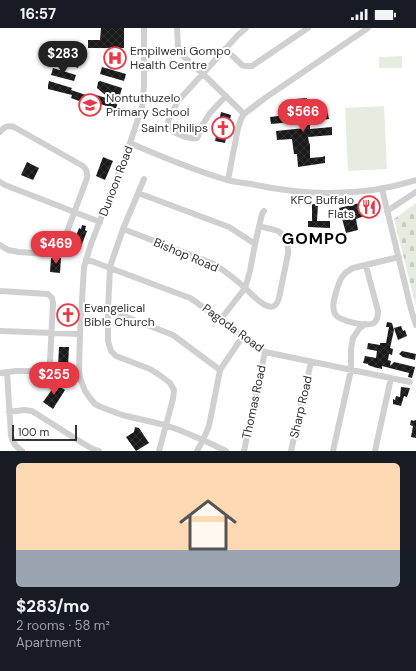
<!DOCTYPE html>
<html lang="en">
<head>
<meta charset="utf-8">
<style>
  body { margin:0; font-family:"DM Sans",sans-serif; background:#242831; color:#f1f3f6; height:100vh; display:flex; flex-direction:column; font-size:15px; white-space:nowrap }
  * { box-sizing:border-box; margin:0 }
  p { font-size:13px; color:#9ea1a6 }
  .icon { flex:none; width:22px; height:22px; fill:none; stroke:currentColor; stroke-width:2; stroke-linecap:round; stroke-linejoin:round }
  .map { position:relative; height:423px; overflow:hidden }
  .drawer { display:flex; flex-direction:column; background:#171b24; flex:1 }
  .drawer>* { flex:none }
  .scale { position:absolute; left:12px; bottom:10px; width:65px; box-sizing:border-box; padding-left:4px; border:2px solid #333; border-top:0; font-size:11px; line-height:14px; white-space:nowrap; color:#333; -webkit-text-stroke:3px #fff; paint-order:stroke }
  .price { position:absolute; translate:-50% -34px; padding:0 9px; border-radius:14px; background:#e63946; color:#fff; font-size:13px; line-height:26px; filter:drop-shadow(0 1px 2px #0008) }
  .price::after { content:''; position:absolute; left:50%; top:24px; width:12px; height:9px; margin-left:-6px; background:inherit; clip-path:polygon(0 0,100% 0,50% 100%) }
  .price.active { background:#222; color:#fff }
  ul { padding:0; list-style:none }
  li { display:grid; align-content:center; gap:8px; height:212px; padding:0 16px }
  li span { display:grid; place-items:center; height:124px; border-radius:6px; color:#555 }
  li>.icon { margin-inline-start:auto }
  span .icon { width:72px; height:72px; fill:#fffc; stroke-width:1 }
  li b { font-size:17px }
  .status { display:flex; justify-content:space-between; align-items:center; height:28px; padding:0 20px; background:#171b24; direction:ltr }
  .status svg { height:11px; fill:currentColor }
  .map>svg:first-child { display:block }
  .cemetery { fill:url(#cemetery-stones) }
  .pitch { fill:#e6ecdf }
  .building { fill:url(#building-cross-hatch) }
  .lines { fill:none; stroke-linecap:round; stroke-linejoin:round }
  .minor { stroke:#d0d0d0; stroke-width:6 }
  .labels { text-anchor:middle; stroke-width:4; stroke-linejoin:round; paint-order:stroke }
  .poi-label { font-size:12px; fill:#333; stroke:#fff; text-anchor:start }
  .street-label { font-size:12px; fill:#333; stroke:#fff }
  .district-label { font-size:16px; font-weight:bold; letter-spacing:1px; fill:#000; stroke:#fff }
</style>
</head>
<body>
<div class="status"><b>16:57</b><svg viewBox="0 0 49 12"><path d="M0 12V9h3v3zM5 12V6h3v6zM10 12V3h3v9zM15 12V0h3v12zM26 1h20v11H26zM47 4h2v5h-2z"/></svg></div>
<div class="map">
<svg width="416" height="423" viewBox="0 0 416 423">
  <defs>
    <pattern id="cemetery-stones" width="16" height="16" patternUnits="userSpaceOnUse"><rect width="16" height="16" fill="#e6ecdf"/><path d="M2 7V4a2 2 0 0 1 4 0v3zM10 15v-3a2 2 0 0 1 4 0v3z" fill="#c6cbc0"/></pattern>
    <pattern id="building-cross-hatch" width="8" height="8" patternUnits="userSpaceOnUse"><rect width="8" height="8" fill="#1a1a1a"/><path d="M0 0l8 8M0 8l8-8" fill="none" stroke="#333"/></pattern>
  </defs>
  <rect width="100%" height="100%" fill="#fff"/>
  <path class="cemetery" d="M416,175V278L394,191Z"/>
  <path class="pitch" d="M402,28V40H379V29Z
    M384,78L387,141L348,143L345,80Z"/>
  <path class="building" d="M101,0H124V20H88V12H100Z
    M58,26L80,33L78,40L56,32V29Z
    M102,39L126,46L124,53L100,46Z
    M53,40L76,47L74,53L51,47Z
    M49,53L72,60L71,62L95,70L96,67L110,71L97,60L98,54L100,53L122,60L120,67L122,68L121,74L118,73L116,81L91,73L90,77L71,70L72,67L48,61V57Z
    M307,70L309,85L327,83L328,86L329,91L310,93V101L332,99V107L308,109L309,115L310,116V130L322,129L325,128V135L298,139L297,126H294L292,111L277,112L276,103L305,100L304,93L271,96L270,89L304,85L303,78L296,79L295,71Z
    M221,84L231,87L225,115L215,113Z
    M103,129L113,133L105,152L96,148Z
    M27,134L39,140L33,152L21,147Z
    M377,171L379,180L363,184L364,188L356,191L358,202L346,205L339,180Z
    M312,176H318L317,193H330V200L308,199V193H312Z
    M82,197L86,198L85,202L87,203L81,219L73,216L79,200L81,201Z
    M51,230H61L60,245L50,244Z
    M63,277L74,278L73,297H62Z
    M387,294L392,295L394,302L390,320L393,321L392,327L389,326L388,332L391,333L390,338L394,334L415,339L412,350L408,349L409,345L382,338V341L373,339H374L368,337V336L363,335L365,328L376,330L377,323L367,321L368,315L380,317V315H386L389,299H386Z
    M401,298L403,303L405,302L407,308L398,312L394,300Z
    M59,319H69L68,339H58Z
    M402,323L416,326L415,332L403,329L399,326Z
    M56,356L65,362L53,381L43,374Z
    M401,359L410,360L407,369L404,368L401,378L393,376V371L395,372L396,368L400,369Z
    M411,392L414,393L415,392H416V410L411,409L413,398L410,397Z
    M135,399L139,400L149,415L136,423L126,409L134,404Z"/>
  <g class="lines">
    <path class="minor" d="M144,0V58L142,79L130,115L91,216L84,239L80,306L79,343L80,350L85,363L90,370L95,376L101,379L122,387L165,397L179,402L203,412L226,423
      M177,0L178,19L182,27L203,46L244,86
      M225,21L242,37L245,38H252L308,0
      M226,68L210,85L203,96L197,110C188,112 177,106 169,101L168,98V93L178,73L238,7L246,0
      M0,104C4,99 7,97 14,99L83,138C87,142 88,145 87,150L64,212L59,220L56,224L47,226L19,224L8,222L0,217
      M130,115C162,129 194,142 227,152C235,154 243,155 251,156C305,168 362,169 416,152
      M144,151L123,201L110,239L108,282V313L111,323L116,328L150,341L161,348L170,355L174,362L173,371L159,423
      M228,152L238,100L241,91L244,86L265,70L368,0
      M0,154L5,157L100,194
      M382,161L411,281L416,297
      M138,165L229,199L255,216L250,243L245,260L221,291
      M387,183L416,164
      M123,201L214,236C225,243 235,251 244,259C252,266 273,292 279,270L288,226C289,218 286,208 278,203C273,201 265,200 259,198
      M255,216L262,186L264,183
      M86,231L190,270L196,274L265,324L410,354
      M366,238L378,283C378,287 378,291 375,294C369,300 339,293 335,286C331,278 335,269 337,261C340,251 343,245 353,240L399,229
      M0,263L48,266L52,270L53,275L50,334L48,340L44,343H16L0,345
      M108,282L173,307L220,342L209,398L203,412L197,423
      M0,303L80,306
      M220,342L243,308
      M7,344L11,407C12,414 16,419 22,423
      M9,384L24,382L32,383L84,416L93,421L99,423
      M244,423L265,324
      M291,423L311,334
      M333,423L351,342V321L353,310L359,301L365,296
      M375,423L391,350"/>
  </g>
  <defs>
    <g id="hospital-ring" transform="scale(1.15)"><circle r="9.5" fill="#fff" stroke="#e63946" stroke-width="1.5"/><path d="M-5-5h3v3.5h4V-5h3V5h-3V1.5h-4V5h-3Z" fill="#e63946"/></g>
    <g id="school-ring" transform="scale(1.15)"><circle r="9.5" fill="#fff" stroke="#e63946" stroke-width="1.5"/><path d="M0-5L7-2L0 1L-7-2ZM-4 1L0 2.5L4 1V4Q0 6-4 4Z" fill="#e63946"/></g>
    <g id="church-ring" transform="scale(1.15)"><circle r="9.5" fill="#fff" stroke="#e63946" stroke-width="1.5"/><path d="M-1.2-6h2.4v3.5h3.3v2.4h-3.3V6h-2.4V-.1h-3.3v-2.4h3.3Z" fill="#e63946"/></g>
    <g id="restaurant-ring" transform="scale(1.15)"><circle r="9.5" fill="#fff" stroke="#e63946" stroke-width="1.5"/><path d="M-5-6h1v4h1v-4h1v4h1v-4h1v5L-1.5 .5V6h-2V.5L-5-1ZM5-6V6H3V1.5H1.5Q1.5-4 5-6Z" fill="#e63946"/></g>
  </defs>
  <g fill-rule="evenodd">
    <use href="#hospital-ring" x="115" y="30"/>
    <use href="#school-ring" x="90" y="77"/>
    <use href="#church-ring" x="223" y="100"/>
    <use href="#restaurant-ring" x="369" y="179"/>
    <use href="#church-ring" x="68" y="287"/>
  </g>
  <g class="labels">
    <g class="poi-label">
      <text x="130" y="27">Empilweni Gompo<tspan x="130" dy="14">Health Centre</tspan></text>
      <text x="106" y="74">Nontuthuzelo<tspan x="106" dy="14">Primary School</tspan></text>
      <text x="208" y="104" text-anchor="end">Saint Philips</text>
      <text x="354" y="176" text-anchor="end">KFC Buffalo<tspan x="354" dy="14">Flats</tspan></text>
      <text x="84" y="284">Evangelical<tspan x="84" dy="14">Bible Church</tspan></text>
    </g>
    <g class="street-label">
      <text transform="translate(116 153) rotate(-69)" y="4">Dunoon Road</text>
      <text transform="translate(186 227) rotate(23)" y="4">Bishop Road</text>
      <text transform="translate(233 300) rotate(36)" y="4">Pagoda Road</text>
      <text transform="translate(254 374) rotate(-78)" y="4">Thomas Road</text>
      <text transform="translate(301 379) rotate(-77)" y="4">Sharp Road</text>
    </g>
    <g class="district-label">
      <text x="315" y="216">GOMPO</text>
    </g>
  </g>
</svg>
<div class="scale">100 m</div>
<b class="price active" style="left:63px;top:47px">$283</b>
<b class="price" style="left:303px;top:105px">$566</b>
<b class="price" style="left:56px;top:237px">$469</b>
<b class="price" style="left:54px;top:368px">$255</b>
</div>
<section class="drawer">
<ul>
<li><span style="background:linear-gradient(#ffd9b3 70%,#9aa5b1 0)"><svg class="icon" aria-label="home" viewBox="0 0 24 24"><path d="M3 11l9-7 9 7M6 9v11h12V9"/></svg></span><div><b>$283/mo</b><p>2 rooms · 58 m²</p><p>Apartment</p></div></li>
</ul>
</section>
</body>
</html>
